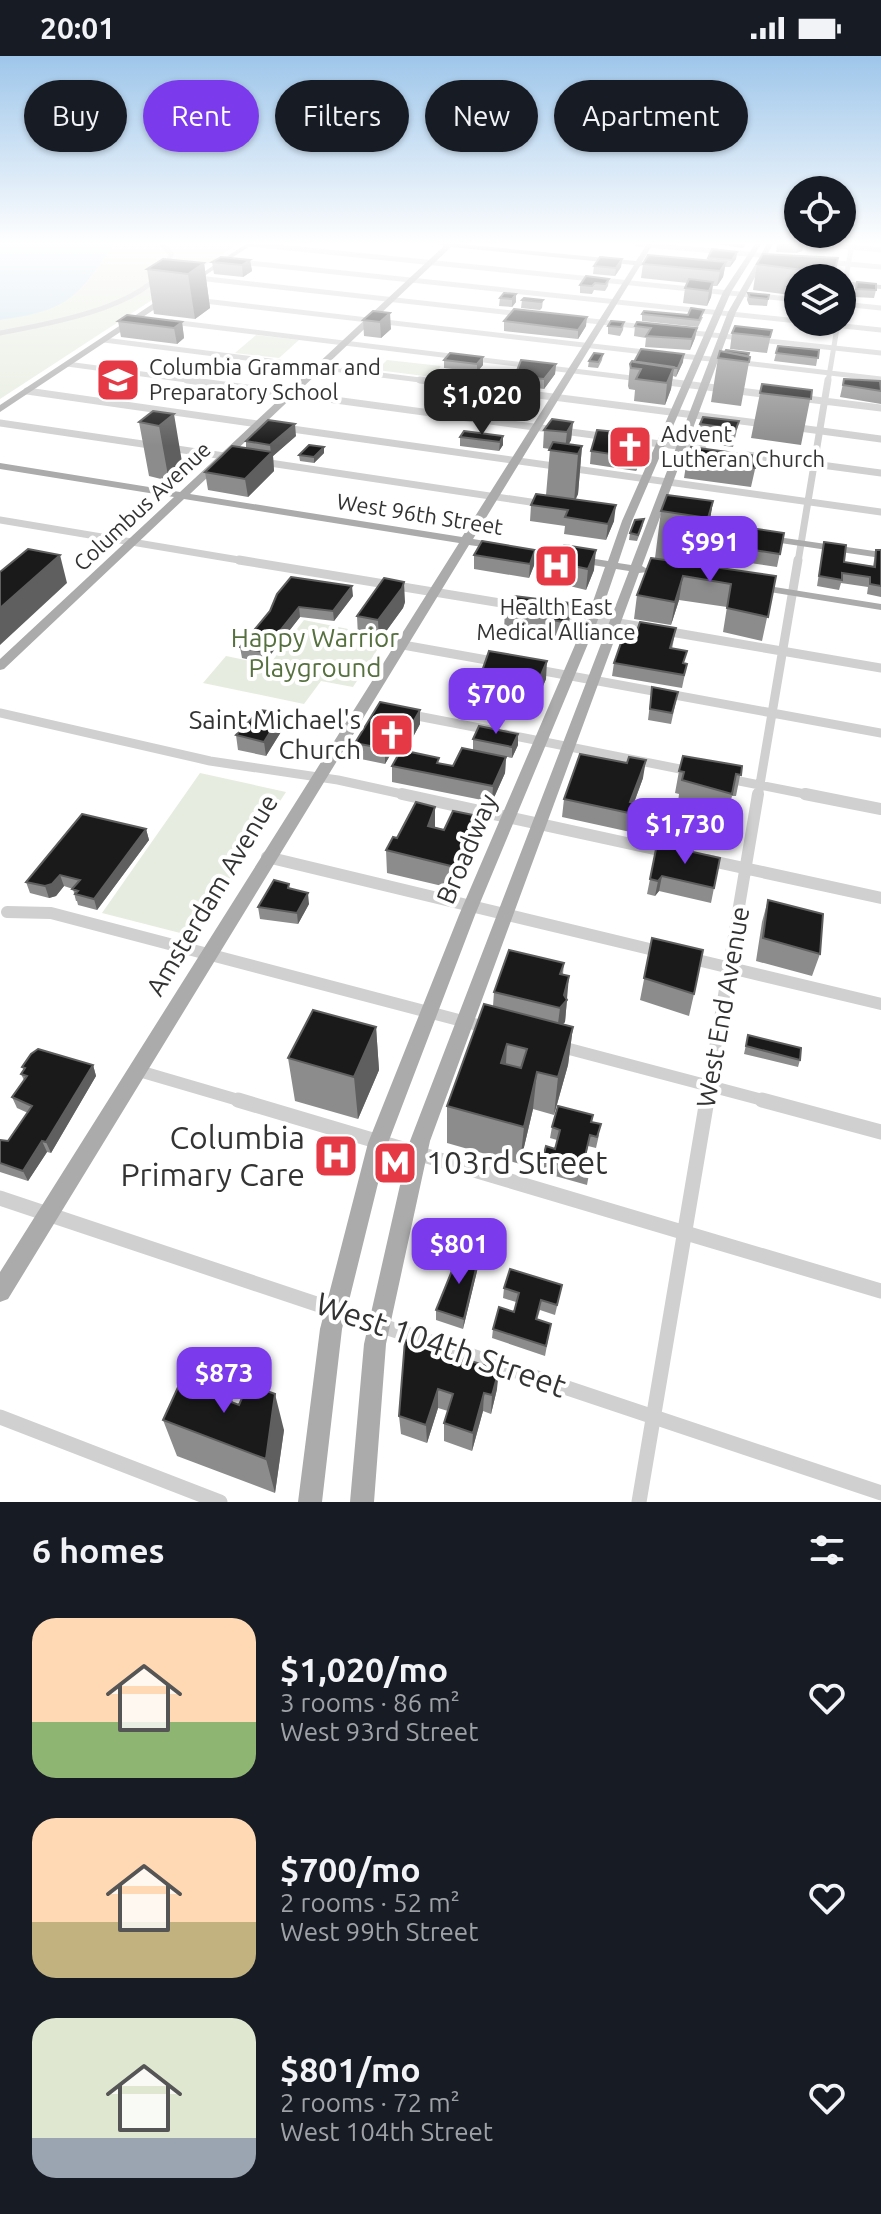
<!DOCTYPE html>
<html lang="en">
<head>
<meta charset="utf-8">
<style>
  body { margin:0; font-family:Ubuntu,sans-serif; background:#20242c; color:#f1f3f6; height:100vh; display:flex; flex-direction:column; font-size:30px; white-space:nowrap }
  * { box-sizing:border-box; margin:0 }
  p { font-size:26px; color:#9ea1a6 }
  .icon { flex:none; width:44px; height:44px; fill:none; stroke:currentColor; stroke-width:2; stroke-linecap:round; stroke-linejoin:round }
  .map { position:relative; height:1446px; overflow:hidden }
  .drawer { display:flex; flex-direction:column; background:#171b24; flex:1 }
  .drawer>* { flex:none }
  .top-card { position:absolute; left:24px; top:24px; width:834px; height:72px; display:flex; gap:16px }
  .fabs { position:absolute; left:784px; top:120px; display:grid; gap:16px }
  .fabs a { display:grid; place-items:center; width:72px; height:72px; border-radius:50%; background:#171b24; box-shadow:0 2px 6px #0004; font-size:40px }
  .price { position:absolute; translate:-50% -68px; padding:0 18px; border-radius:16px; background:#7c3aed; color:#fff; font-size:26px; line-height:52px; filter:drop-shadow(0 2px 4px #0008) }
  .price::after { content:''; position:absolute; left:50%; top:48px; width:24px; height:18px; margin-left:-12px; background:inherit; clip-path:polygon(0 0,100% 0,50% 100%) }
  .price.selected { background:#222; color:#fff }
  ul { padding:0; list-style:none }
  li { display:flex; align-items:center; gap:24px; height:200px; padding:0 32px }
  li span { display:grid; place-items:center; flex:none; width:224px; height:160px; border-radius:24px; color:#555 }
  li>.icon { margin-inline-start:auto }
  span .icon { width:96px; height:96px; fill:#fffc; stroke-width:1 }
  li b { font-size:34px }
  h2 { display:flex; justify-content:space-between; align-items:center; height:96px; padding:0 32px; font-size:34px }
  .tag { padding:0 28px; border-radius:36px; background:#171b24; box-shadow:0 2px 6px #0004; font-size:28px; line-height:72px }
  .tag.selected { background:#7c3aed; color:#fff }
  .status { display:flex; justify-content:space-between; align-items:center; height:56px; padding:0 40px; background:#171b24; direction:ltr }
  .status svg { height:22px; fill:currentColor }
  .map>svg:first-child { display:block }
  .green { fill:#e6ecdf }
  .water { fill:#cfe2ee }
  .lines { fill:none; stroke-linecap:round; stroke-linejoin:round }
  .minor-far4 { stroke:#d0d0d0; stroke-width:5 }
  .minor-far3 { stroke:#d0d0d0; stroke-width:7 }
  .minor-far2 { stroke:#d0d0d0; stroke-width:9 }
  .minor-far1 { stroke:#d0d0d0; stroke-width:12 }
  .minor { stroke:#d0d0d0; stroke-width:15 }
  .major { fill:#ababab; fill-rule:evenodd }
  .wall { fill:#8c8c8c }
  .shaded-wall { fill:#5f5f5f }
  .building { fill:#1a1a1a; stroke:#5f5f5f; stroke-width:2; fill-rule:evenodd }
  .labels { text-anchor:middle; stroke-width:8; stroke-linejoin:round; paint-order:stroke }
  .far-poi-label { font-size:22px; fill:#333; stroke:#fff; text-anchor:start }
  .far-street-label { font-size:22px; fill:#333; stroke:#fff }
  .park-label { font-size:26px; fill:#56703f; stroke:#fff }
  .poi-label { font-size:26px; fill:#333; stroke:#fff; text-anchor:end }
  .street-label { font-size:26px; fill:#333; stroke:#fff }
  .near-poi-label { font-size:32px; fill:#333; stroke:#fff; text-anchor:end }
  .near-street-label { font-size:32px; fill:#333; stroke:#fff }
</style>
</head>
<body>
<div class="status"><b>20:01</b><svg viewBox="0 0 49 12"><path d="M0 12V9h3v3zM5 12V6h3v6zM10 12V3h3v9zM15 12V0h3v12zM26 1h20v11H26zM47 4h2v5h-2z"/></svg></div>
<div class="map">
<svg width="881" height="1446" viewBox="0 0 881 1446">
  <rect width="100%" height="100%" fill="#fff"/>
  <path class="green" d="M0,188H238L0,343Z
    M256,279L299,284L279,302L235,297Z
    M387,304L441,310L432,321L377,314Z
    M304,564L348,573L341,583L379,591L353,631L321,625L304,648L203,627L226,600L269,609Z
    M200,717L286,736L192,880L102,857Z"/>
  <path class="water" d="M0,188H114C76,243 69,254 0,264Z"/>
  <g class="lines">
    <path class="minor-far4" d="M249,188L798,244
      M637,188L770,200
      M819,188L881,194
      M239,206L798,265
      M826,206L881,211
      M198,222L522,258
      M196,244L653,297
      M842,244L852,188
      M842,248L881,252
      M574,263L645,271
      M172,266L640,323
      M806,266L881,274
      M685,276L881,297
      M0,277C47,268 159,250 171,198L162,188
      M104,284L436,326
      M672,299L720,304
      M736,306L881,323
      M67,308L202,326
      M660,325L670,326
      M828,326L838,266"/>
    <path class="minor-far3" d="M187,324L608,381
      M420,324L765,368
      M660,325L771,339
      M27,335L265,369
      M799,342L881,352
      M0,367L231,401
      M792,371L881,383
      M285,372L881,456
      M636,385L703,393
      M747,399L881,417
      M263,406L544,448
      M0,464L251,506
      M798,506L828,324"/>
    <path class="minor-far2" d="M239,504L519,550
      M558,557L649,572
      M665,575L881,612
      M403,589L498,606
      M533,613L881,677
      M0,657L210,705L338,724L411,740
      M407,658L490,674
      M505,678L690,715
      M729,723L815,740
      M758,740L798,504"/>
    <path class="minor-far1" d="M402,738L668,796
      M805,738L881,753
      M267,801L662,896
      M707,804L881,842
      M7,856L51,857L489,972
      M689,902L881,948
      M558,990L770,1046
      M139,1015L245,1046
      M706,1046L758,738"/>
    <path class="minor" d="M238,1044L881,1235
      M762,1044L881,1076
      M0,1142L881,1437
      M0,1361L220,1446
      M639,1446L707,1044"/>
    <path class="major" d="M246,188H253L192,228L187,227Z
      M438,188H460L636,205L647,188H653L642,206L646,208L640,210L473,483L497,487L502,490L497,493L469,489L8,1243L0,1246V1216L459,487L184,443L4,613L0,614V603L174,441L0,413V407L180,436L444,190ZM451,191L634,209L462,481L190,438Z
      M755,188H761L731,236L632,465L618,507L631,509L728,256L767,188H773L736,256L642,510L649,514L647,516L639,517L430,1085L386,1288L374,1446H350L364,1288L410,1085L629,515L616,513L602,554L475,859L388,1087L342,1273L322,1446H298L320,1273L368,1087L459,859L590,554L605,511L518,497L513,494L518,491L608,505L622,465L723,236Z
      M842,225L881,229V233L842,229Z
      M166,239L173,241L0,356V349Z
      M693,468L743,475L748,478L743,481L689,473V469Z
      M764,479L881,496V502L760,484L759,482Z
      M755,528L881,548V554L751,533V529Z"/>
  </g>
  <path class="wall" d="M716,188H746L743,192Z
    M777,188H804L802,195L796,197L776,196Z
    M737,196L736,203L730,211H725L723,221L717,230H713L711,241L707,250L683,247L685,232L688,227L641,222L643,208L708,205V202Z
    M838,202L834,222H798V240L753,234L757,208Z
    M622,203L621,211L615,220L593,218L594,210Z
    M250,204L252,215L243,221L214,218L212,206Z
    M204,207L210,252L195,263L154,258L147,213Z
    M609,223L608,230L605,235L594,234L592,238L580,237V229Z
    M857,226L876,234L874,242L854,241Z
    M748,237L769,239L767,250L749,249L747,244Z
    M516,238V246L512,251L499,250L500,242Z
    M522,244H543L542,252L540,254L521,252Z
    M373,255L391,273L381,282L364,280L363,264Z
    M642,258L703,261L698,271L642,265Z
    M118,265L182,266L184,282L177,288L121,281Z
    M504,265L586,270L578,283L504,275Z
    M624,266L623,274L620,280L608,278V270Z
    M635,270L697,272L695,282L690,294L645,291L646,282L634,280Z
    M772,274L767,297L730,293L732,277Z
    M778,290L819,294L816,310L774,305Z
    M603,298L602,304L598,312L588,311L589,305Z
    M750,301L741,350L711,346L718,302Z
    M444,304L483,309L477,316L444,312Z
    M683,306L676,321L673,320L671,333L665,349L634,345L635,334L629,333L628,330L630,308Z
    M556,308L555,318L544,333L514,329L515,320Z
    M130,314L131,322L120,330L102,328L100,319Z
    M844,323L881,330V348L840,341Z
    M812,334L801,389L751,382L760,337Z
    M153,355L183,412L169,425L149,420L139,366Z
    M739,365L733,391L697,386L700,368Z
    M573,366L571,384L569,388L582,390L578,438L576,443L614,465L606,484L564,478L565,470L530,465L531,449L546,439L550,393L543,392L544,374Z
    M647,379L645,392L636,415L590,408L591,395Z
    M296,380L273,400L274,415L248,441L208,434L205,416L246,392V385Z
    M503,380V389L499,395L460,390V381Z
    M324,391V397L314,407L300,405L299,399Z
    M758,400L751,431L684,422L687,403Z
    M713,445L705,495L700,509L776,520L762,585L723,576L727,551L679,544L671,569L634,563L637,539L655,502L661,455Z
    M643,469L637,485L629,484L630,477Z
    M784,477L777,511L750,507L752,497L724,493L727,479Z
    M824,486L844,506L873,510L876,494H881V541L867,538L868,531L841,527L839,534L817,530Z
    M535,494V507L529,522L474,513V499Z
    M554,506L594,514L586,534L553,526Z
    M353,540L334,565L300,561L264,607L242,602L240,591L270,555Z
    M405,546L403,552L379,585L358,581L357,560Z
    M571,547L569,567L561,586L504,574L505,554Z
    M676,572L672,593L684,607L687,608L682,632L612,620L614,607L633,586Z
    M481,618L546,623L531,658L486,647V637L480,636Z
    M652,631L678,636L671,668L648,664Z
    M420,654V668L407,692L396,689L385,708L356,702L355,687Z
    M284,671L266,700L238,694L236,679Z
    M518,678V689L512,702L473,694V683Z
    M506,701L505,717L492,746L392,726V710L439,707L453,710Z
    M742,710L736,740H732L727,760L678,746L679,738L675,737L679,715Z
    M643,722L634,747L674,756L667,784L562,761L564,743Z
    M435,751V771L477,782L455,833L387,817L386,794L397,782Z
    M146,773L149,784L97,854L78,849L77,845H76L73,833L64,830L56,840L49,842L30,837L26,826Z
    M720,802L711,847L659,835L655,840L647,838L650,823Z
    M289,828V832L309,848L298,868L260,863L258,851Z
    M768,844L820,898L812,920L756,905L762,866Z
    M652,882L694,938L689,960L640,944Z
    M564,907L563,918L567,944L565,966L562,968L573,971L568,1009L554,1059L533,1053L520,1108L447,1087V1050L493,950L494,936Z
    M376,971L379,1014L358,1063L295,1045L288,1002Z
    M748,979L800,1004L798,1011L744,998Z
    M93,1009L96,1020L51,1097L47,1096L28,1125L0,1116V1084L8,1085L28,1057L17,1052L12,1041L24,1024L21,1018L24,1014L22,1011Z
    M593,1059L592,1066L599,1079L596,1092L588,1090L586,1100L592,1102L587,1129L541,1116L542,1105L555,1093L557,1084L550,1082L552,1071Z
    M478,1211L463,1273L436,1264V1254Z
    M562,1229L555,1259L540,1254L537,1264L551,1268L545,1300L492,1282L493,1273L514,1256L516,1246L503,1242L504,1232Z
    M405,1284L497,1333L491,1358L483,1355L472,1395L444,1385V1367L448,1355L438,1352L427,1387L401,1378L399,1360Z
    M228,1331L233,1347L284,1374L275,1437L177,1400L163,1364L186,1332Z"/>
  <path class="shaded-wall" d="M798,188H804L802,195L796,197Z
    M737,196L736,203L730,211L732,204Z
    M622,203L621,211L615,220L616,212Z
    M250,204L252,215L243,221L242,209Z
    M726,206L723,221L717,230L720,215Z
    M204,207L210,252L195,263L188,218Z
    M713,226L711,241L707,250L709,235Z
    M516,238V246L512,251V243Z
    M390,257L391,273L381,282L380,266Z
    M587,261L586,270L578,283V274Z
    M182,266L184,282L177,288L174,272Z
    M697,272L695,282L690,294L692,283Z
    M684,298L683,306L676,321L678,312Z
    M483,301V309L477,316V308Z
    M556,308L555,318L544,333V323Z
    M674,311L671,333L665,349L667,327Z
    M130,314L131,322L120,330L119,321Z
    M174,358L183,412L169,425L159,370Z
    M573,366L571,384L565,394L567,376Z
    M295,368L296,380L273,400L274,415L248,441L245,423L271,398L270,389Z
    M647,379L645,392L636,415L637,402Z
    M503,380V389L499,395L500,386Z
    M582,390L578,438L574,446L578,398Z
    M324,391V397L314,407V401Z
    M713,445L705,495L699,513L708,462Z
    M616,449L614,465L606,484L608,468Z
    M535,494V507L529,522L530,508Z
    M596,494L594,514L586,534L588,513Z
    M60,499L67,527L0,589V552Z
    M683,520L679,544L671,569L675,546Z
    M404,526L405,546L403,552L379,585L378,564Z
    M352,530L353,540L334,565L333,555Z
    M571,547L569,567L561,586L563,566Z
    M299,551L300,561L264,607L263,596Z
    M547,605L546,623L531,658L532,640Z
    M420,654V668L407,692V677Z
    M282,657L284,671L266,700L264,686Z
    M395,675L396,689L385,708V693Z
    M518,678V689L512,702V691Z
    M506,701L505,717L492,746L493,730Z
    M646,704L643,722L630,757V746Z
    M435,751V773L428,770Z
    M478,760L477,782L455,833V811Z
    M146,773L149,784L97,854L94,843Z
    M60,819L64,830L56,840L49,842L45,830Z
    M662,820L659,835L655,840L658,825Z
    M308,837L309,848L298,868L297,857Z
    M569,920L565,966L557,975L560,952Z
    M376,971L379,1014L358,1063L354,1021Z
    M573,971L568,1009L554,1059L558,1021Z
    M507,988L505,1026L501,1007Z
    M93,1009L96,1020L51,1097L46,1086Z
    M537,1016L533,1053L520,1108L524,1071Z
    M42,1085L47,1096L28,1125L23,1115Z
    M479,1200L478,1211L463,1273L464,1263Z
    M499,1314L497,1333L491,1358L492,1339Z
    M228,1331L239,1367L223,1343Z
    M438,1333V1352L427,1387L426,1369Z
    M484,1337L483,1355L472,1395L473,1377Z
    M275,1338L284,1374L275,1437L266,1403Z"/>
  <path class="building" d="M712,193L737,196L732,204L708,202Z
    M763,198L838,202L834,218L757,208Z
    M648,199L726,206L720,215L643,208Z
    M221,201L250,204L242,209L212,206Z
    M600,201L622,203L616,212L594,210Z
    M163,203L204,207L188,218L147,213Z
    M586,220L609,223L605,228L595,227L592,230L580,229Z
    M689,223L713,226L709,235L685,232Z
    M857,226L876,228V234L856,233Z
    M504,237L516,238L512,243L500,242Z
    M748,237L769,239L768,243L750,241Z
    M524,242L543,244L541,246L522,244Z
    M691,252L704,254L699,264L642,258L644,255L688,259Z
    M514,253L587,261L578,274L504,265Z
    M373,255L390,257L380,266L363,264Z
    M127,259L182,266L174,272L118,265Z
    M611,265L624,266L621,271L608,270Z
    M637,266L697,272L692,283L646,280L651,272L635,270Z
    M735,270L772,274L770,281L732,277Z
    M778,290L819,294L818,302L776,297Z
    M641,293L684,298L678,312H674L634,306Z
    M726,294L749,297L748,300L725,296Z
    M720,295L750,301L749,306L718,302Z
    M450,297L483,301L477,308L444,304Z
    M594,297L603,298L598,306L589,305Z
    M521,304L556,308L544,323L515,320Z
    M632,305L674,311L667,327L636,323L641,313L631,312L630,308Z
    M111,311L130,314L119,321L100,319Z
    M844,323L880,325L881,335L843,329Z
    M762,328L812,334L811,343L760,337Z
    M153,355L174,358L159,370L139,366Z
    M703,361L739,365L736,373L700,368Z
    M552,363L573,366L567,376L544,374Z
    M268,364L295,368L270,389L246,385Z
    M597,374L647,379L637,402L591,395Z
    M464,375L503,380L500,386L460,381Z
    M553,386L582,390L578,398L549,394Z
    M309,389L324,391L314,401L299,399Z
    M232,390L272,396L245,423L205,416Z
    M691,391L758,400L755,412L687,403Z
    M536,438L616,449L608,468L565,461L568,454L531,449Z
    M667,439L713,445L708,462L661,455Z
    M644,463L638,479L630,477L635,464Z
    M730,469L784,477L780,498L753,494L755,484L727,479Z
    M482,485L535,494L530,508L474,499Z
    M824,486L846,489L844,506L875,511L876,494H881V530L870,528V521L842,517V524L819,520Z
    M564,489L596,494L588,513L554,506Z
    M28,493L60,499L0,552V516Z
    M651,502L776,520L768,561L727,552L731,528L683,520L675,546L637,539Z
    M291,521L352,530L333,555L299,551L263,596L240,591L270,555L277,538Z
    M384,522L404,526L402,532L378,564L357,560Z
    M514,540L571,547L563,566L505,554Z
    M640,566L676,572L670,592L687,595L683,607L687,608L684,619L614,607L622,584L633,586Z
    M489,595L547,605L532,640L487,629L491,620L481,618Z
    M652,631L678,636L672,657L650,653Z
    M380,646L420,654L407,677L395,675L385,693L355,687Z
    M260,654L282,657L264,686L236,679Z
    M479,670L518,678L512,691L473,683Z
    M462,692L506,701L493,730L392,710L401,694L439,702L437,707L453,710Z
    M580,698L627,707L629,701L646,704L630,746L674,756L671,766L564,743Z
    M683,700L742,710L741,719L736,718L732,738L682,724L684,716L679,715Z
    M416,746L435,751L428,770L444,774L453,755L478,760L455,811L386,794L393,781L397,782Z
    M82,758L146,773L94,843L75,838L78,835L72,833L80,824L60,819L52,828L45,830L26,826Z
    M657,788L720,802L714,832L662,820L658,825L650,823Z
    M274,824L289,828L288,832L308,837L297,857L258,851Z
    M768,844L823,858L820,898L763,882Z
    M652,882L703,894L694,938L644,922Z
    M509,894L564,907L560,918L569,920L564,939L567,944L560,952L494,936Z
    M484,948L573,971L558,1021L537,1016L524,1071L447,1050ZM507,988L527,993L521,1012L501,1007Z
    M313,954L376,971L354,1021L288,1002Z
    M748,979L801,992L800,1004L746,990Z
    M38,993L93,1009L46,1086L42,1085L23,1115L0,1107V1084L8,1085L32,1050L12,1041L27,1020L21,1018L25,1012L22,1011L31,998Z
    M558,1050L593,1059L591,1066L601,1068L597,1081L590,1079L585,1100L592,1102L588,1118L542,1105L546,1090L555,1093L560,1074L552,1071Z
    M460,1195L479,1200L464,1263L436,1254Z
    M510,1213L562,1229L557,1249L541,1244L536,1263L551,1268L546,1290L493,1273L499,1251L514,1256L519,1237L504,1232Z
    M405,1284L499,1314L492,1339L484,1337L473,1377L444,1367L453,1338L438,1333L426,1369L399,1360Z
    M193,1318L228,1331L223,1343L239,1349L248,1328L275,1338L266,1403L163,1364L179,1329L186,1332Z"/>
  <linearGradient id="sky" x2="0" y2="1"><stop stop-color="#9ec6ea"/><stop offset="0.48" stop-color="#fff"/><stop offset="1" stop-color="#fff" stop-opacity="0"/></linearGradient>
  <rect width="881" height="390" fill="url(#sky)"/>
  <defs>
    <g id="school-square" transform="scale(2.3)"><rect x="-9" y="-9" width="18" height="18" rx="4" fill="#e63946" stroke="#fff"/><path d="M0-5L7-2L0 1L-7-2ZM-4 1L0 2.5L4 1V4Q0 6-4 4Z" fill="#fff"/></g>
    <g id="church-square" transform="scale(2.3)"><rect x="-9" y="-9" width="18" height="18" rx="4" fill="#e63946" stroke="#fff"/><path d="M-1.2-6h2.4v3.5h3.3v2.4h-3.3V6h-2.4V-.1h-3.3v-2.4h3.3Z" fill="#fff"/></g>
    <g id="hospital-square" transform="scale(2.3)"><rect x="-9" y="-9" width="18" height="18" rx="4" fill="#e63946" stroke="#fff"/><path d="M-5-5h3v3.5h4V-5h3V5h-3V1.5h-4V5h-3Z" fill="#fff"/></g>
    <g id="metro-square" transform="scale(2.3)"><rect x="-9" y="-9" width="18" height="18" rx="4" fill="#e63946" stroke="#fff"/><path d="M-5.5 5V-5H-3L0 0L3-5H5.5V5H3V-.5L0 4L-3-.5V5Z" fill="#fff"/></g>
  </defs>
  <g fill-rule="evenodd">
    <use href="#school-square" x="118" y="324"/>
    <use href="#church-square" x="630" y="391"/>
    <use href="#hospital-square" x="556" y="510"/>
    <use href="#church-square" x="392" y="679"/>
    <use href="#hospital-square" x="336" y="1100"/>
    <use href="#metro-square" x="395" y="1107"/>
  </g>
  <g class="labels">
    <g class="far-poi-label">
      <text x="149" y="319">Columbia Grammar and<tspan x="149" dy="25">Preparatory School</tspan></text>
      <text x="661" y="386">Advent<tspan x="661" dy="25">Lutheran Church</tspan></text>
      <text x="556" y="559" text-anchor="middle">Health East<tspan x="556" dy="25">Medical Alliance</tspan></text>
    </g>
    <g class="far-street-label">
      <text transform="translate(142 450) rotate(-43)" y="8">Columbus Avenue</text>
      <text transform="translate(420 458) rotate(9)" y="8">West 96th Street</text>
    </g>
    <g class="park-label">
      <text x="315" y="591">Happy Warrior<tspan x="315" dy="30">Playground</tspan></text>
    </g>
    <g class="poi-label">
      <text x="361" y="673">Saint Michael's<tspan x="361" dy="30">Church</tspan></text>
    </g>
    <g class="street-label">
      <text transform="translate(467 793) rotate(-67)" y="9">Broadway</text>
      <text transform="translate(212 839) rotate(-59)" y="9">Amsterdam Avenue</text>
      <text transform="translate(723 951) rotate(-80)" y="9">West End Avenue</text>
    </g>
    <g class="near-poi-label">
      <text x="305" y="1093">Columbia<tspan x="305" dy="37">Primary Care</tspan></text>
      <text x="426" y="1118" text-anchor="start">103rd Street</text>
    </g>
    <g class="near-street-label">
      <text transform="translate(441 1289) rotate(19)" y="11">West 104th Street</text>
    </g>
  </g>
</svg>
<div class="fabs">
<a><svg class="icon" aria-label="locate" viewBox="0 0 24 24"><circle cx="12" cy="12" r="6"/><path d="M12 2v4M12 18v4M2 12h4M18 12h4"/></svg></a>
<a><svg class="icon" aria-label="layers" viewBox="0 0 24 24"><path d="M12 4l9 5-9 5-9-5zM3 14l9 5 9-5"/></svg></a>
</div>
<b class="price selected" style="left:482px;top:381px">$1,020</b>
<b class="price" style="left:710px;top:528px">$991</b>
<b class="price" style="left:496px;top:680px">$700</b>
<b class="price" style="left:685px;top:810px">$1,730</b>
<b class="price" style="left:459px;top:1230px">$801</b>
<b class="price" style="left:224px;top:1359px">$873</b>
<div class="top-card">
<a class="tag">Buy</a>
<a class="tag selected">Rent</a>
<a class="tag">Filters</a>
<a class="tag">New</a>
<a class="tag">Apartment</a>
</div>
</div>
<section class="drawer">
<h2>6 homes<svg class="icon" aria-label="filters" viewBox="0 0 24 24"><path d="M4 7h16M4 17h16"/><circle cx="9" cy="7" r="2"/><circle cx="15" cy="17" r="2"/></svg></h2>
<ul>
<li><span style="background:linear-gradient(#ffd9b3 65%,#8fb573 0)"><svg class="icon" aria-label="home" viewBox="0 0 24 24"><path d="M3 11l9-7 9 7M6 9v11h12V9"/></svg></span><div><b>$1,020/mo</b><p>3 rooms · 86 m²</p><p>West 93rd Street</p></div><svg class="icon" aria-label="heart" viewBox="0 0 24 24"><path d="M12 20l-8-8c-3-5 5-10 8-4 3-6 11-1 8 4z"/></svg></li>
<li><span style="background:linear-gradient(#ffd9b3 65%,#c2b280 0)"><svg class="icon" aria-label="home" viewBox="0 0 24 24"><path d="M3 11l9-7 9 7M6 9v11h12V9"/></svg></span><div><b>$700/mo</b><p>2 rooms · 52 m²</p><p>West 99th Street</p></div><svg class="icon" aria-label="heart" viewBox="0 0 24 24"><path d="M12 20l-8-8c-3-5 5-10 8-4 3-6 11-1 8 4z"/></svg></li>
<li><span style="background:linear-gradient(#dfe7d0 75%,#9aa5b1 0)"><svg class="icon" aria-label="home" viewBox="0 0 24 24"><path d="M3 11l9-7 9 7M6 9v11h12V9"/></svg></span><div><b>$801/mo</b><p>2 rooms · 72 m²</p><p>West 104th Street</p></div><svg class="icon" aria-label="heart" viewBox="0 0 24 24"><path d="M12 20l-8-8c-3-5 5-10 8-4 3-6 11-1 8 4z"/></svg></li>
</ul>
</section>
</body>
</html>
